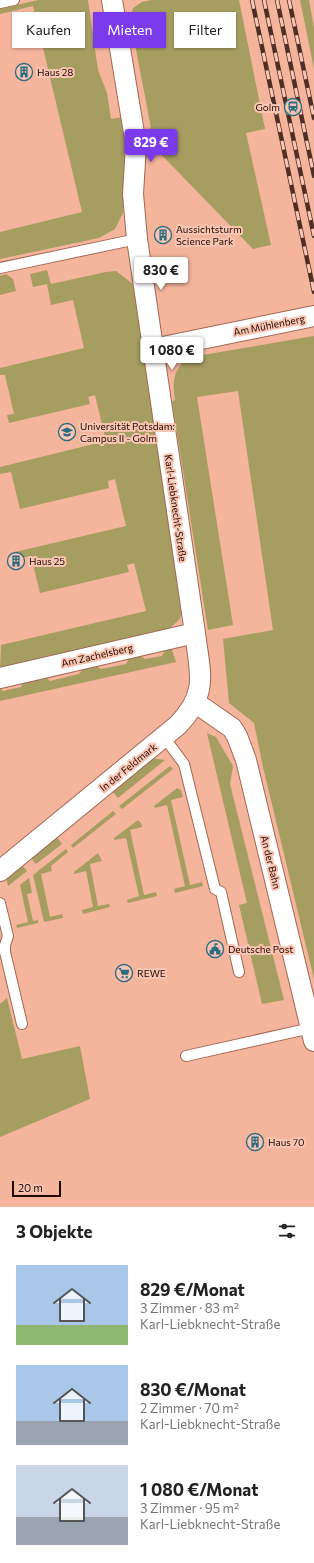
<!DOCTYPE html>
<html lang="de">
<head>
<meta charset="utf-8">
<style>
  body { margin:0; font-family:Commissioner,sans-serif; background:#f6f6f6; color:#222; height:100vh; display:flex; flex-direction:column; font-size:15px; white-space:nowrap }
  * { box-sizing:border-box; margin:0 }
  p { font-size:13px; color:#767676 }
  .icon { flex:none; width:22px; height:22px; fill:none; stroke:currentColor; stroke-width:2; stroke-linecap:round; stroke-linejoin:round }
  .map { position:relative; height:1207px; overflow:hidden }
  .sheet { display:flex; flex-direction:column; background:#fff; flex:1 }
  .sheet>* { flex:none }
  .top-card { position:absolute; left:12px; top:12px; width:290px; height:36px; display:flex; gap:8px }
  .scale { position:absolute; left:12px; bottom:10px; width:49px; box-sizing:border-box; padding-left:4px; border:2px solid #200903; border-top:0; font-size:11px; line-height:14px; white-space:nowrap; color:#200903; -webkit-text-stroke:3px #fac5b2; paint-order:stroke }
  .price { position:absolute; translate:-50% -34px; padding:0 9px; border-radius:4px; background:#fff; color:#222; font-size:13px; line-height:26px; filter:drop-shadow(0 1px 2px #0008) }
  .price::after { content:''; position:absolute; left:50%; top:24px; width:12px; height:9px; margin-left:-6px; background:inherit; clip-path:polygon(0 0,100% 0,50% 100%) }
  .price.active { background:#7c3aed; color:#fff }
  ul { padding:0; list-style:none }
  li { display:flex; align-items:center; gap:12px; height:100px; padding:0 16px }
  li span { display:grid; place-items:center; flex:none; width:112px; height:80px; border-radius:0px; color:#555 }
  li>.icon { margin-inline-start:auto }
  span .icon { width:48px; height:48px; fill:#fffc; stroke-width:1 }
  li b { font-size:17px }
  h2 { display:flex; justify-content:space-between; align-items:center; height:48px; padding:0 16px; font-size:17px }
  .chip { padding:0 14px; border-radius:0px; background:#fff; box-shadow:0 1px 3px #0004; font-size:14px; line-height:36px }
  .chip.active { background:#7c3aed; color:#fff }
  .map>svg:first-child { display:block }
  .green { fill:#a69d61 }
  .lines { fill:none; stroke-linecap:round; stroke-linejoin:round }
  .service-casing { stroke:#a26752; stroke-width:12 }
  .minor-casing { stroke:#a26752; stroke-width:22 }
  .service { stroke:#fff; stroke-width:10 }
  .minor { stroke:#fff; stroke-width:20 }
  .rail-casing { stroke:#4f2f25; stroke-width:4.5 }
  .rail { stroke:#fac5b2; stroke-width:3; stroke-dasharray:9; stroke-linecap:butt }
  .labels { text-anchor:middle; stroke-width:4; stroke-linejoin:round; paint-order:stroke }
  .poi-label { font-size:10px; fill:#200903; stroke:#fac5b2; text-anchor:start }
  .street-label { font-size:10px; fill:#200903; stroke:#fac5b2 }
</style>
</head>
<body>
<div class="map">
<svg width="314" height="1207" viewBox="0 0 314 1207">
  <rect width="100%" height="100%" fill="#f5b49c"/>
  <path class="green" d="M38,0H88L98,70L107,93L111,119L123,117L125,137L123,213L115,229L99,238L0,259V232L82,212L33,6L0,14V9Z
    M151,0H239L265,129L246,133L271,245L253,249L148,141V129L151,128L130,18L133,8L142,2Z
    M300,0H309L314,28V69Z
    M47,270L51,284L106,272L116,271L133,284L183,612L179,620L164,633L0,670L1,645L146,611L134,563L127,565L129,572L40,593L31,556L17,559L15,552L126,526L115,479L108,481L109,488L20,509L11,472L0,474V467L106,441L95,395L88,397L90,404L9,423L7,415L14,414L5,375H0V368L84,348L73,300L51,305L47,284L33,287L30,274Z
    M6,274L13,279L16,291L0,295V276Z
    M314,336V979L263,767L254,723L229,703L223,639L273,630L238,391L197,397L233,625L208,630L172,401L175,400C172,382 173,367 191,357Z
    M171,647L176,662L0,701V688L3,691L21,687L23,680L44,675L50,681L79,674L85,666L92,664L101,669L126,664L130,656L138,654L145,659L162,656L166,648Z
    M207,733L216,737L233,766L230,784L284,1000L262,1004L239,905L247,903Z
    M152,758L165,760L118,798L112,791Z
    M170,766L173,769L122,809L119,806Z
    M177,788L181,790L183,797L171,800L190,885L202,882L203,886L175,893L174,889L185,886L167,805L155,808L154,806Z
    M113,811L116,814L73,848L71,845Z
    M138,820L141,823L142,827L130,830L144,895L156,892L157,896L128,903L127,900L139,896L126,838L114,840V838Z
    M56,836L62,844L36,864L31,858L22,865L27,871L8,886L6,876Z
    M66,849L68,852L51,866L52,871L41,874L50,917L62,914L63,918L44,922L33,875Z
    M98,853L102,861L90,864L98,906L109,904L110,907L83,914L82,910L93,907L86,871L74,874V872Z
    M29,878L32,893L27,894L33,921L38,920V923L17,928L16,925L28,922L20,885Z
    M7,998L22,1059L80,1046L90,1099L0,1137V1004Z"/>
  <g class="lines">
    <g class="service-casing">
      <path id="service" d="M0,3L14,0
        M0,268L137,239
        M164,737L184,764L215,889L221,892L239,972
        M0,903L8,936L5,945V952L22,1024
        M186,1056L311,1028"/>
    </g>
    <g class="minor-casing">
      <path id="minor" d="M153,349L314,316
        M0,678L195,633
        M196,703L232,728L237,736L246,760L314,1041
        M0,871L178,725C209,692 200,674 195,633L137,239L133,194L136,145L112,0"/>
    </g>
    <use href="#service" class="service"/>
    <use href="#minor" class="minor"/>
    <g class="rail-casing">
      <path id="rail" d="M252,0L314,292
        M264,0L314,236
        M277,0L314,176
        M289,0L314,118"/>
    </g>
    <use href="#rail" class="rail"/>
  </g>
  <defs>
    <g id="building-ring" transform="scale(0.9)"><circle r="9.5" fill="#fac5b2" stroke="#2b6c80" stroke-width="1.5"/><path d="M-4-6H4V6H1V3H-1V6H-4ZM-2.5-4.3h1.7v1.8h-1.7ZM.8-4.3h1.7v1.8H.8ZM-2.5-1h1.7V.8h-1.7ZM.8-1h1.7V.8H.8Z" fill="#2b6c80"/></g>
    <g id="station-ring" transform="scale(0.9)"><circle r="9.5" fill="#fac5b2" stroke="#2b6c80" stroke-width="1.5"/><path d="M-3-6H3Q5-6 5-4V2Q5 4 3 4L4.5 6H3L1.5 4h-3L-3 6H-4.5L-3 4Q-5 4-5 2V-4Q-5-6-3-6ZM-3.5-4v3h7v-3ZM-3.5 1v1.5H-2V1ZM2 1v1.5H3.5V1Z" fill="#2b6c80"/></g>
    <g id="university-ring" transform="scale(0.9)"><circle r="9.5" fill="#fac5b2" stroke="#2b6c80" stroke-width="1.5"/><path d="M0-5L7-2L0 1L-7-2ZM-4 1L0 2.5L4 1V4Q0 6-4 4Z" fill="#2b6c80"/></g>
    <g id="civic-ring" transform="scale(0.9)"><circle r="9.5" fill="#fac5b2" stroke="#2b6c80" stroke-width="1.5"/><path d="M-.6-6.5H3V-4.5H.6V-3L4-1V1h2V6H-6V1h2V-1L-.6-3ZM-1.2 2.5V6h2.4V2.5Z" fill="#2b6c80"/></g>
    <g id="supermarket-ring" transform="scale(0.9)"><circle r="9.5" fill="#fac5b2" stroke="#2b6c80" stroke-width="1.5"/><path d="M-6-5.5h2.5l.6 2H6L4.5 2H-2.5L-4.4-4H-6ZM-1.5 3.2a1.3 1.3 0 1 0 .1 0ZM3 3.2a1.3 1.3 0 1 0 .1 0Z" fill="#2b6c80"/></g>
  </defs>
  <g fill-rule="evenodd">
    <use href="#building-ring" x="24" y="72"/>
    <use href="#station-ring" x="293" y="107"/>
    <use href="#building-ring" x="163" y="235"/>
    <use href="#university-ring" x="67" y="432"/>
    <use href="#building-ring" x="16" y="561"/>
    <use href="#civic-ring" x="215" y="949"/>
    <use href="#supermarket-ring" x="124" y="973"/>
    <use href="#building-ring" x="255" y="1142"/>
  </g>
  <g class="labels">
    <g class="poi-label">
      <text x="37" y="76">Haus 28</text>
      <text x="280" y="111" text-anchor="end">Golm</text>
      <text x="176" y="233">Aussichtsturm<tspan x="176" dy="12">Science Park</tspan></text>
      <text x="80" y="430">Universität Potsdam:<tspan x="80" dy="12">Campus II - Golm</tspan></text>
      <text x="29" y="565">Haus 25</text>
      <text x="228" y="953">Deutsche Post</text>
      <text x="137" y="977">REWE</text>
      <text x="268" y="1146">Haus 70</text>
    </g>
    <g class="street-label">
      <text transform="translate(269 325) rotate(-11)" y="4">Am Mühlenberg</text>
      <text transform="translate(176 508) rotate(82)" y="4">Karl-Liebknecht-Straße</text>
      <text transform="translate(97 655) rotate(-13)" y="4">Am Zachelsberg</text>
      <text transform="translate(128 767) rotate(-39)" y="4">In der Feldmark</text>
      <text transform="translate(271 862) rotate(76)" y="4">An der Bahn</text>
    </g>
  </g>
</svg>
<div class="scale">20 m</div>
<b class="price active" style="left:151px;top:163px">829 €</b>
<b class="price" style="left:161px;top:291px">830 €</b>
<b class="price" style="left:172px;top:371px">1 080 €</b>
<div class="top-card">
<a class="chip">Kaufen</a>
<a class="chip active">Mieten</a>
<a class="chip">Filter</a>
</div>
</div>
<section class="sheet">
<h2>3 Objekte<svg class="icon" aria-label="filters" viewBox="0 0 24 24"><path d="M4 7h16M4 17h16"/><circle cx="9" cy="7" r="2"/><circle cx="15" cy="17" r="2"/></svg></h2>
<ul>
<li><span style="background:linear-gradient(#a9c7e8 75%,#8fb573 0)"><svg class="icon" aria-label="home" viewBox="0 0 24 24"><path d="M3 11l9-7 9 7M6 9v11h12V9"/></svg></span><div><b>829 €/Monat</b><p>3 Zimmer · 83 m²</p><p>Karl-Liebknecht-Straße</p></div></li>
<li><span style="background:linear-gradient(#a9c7e8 70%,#9aa5b1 0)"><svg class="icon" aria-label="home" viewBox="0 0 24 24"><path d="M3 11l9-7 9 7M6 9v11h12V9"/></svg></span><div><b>830 €/Monat</b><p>2 Zimmer · 70 m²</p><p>Karl-Liebknecht-Straße</p></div></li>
<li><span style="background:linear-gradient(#c9d6e8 65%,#9aa5b1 0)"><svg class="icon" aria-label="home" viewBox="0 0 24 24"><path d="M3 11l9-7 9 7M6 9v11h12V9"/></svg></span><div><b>1 080 €/Monat</b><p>3 Zimmer · 95 m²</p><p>Karl-Liebknecht-Straße</p></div></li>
</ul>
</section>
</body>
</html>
